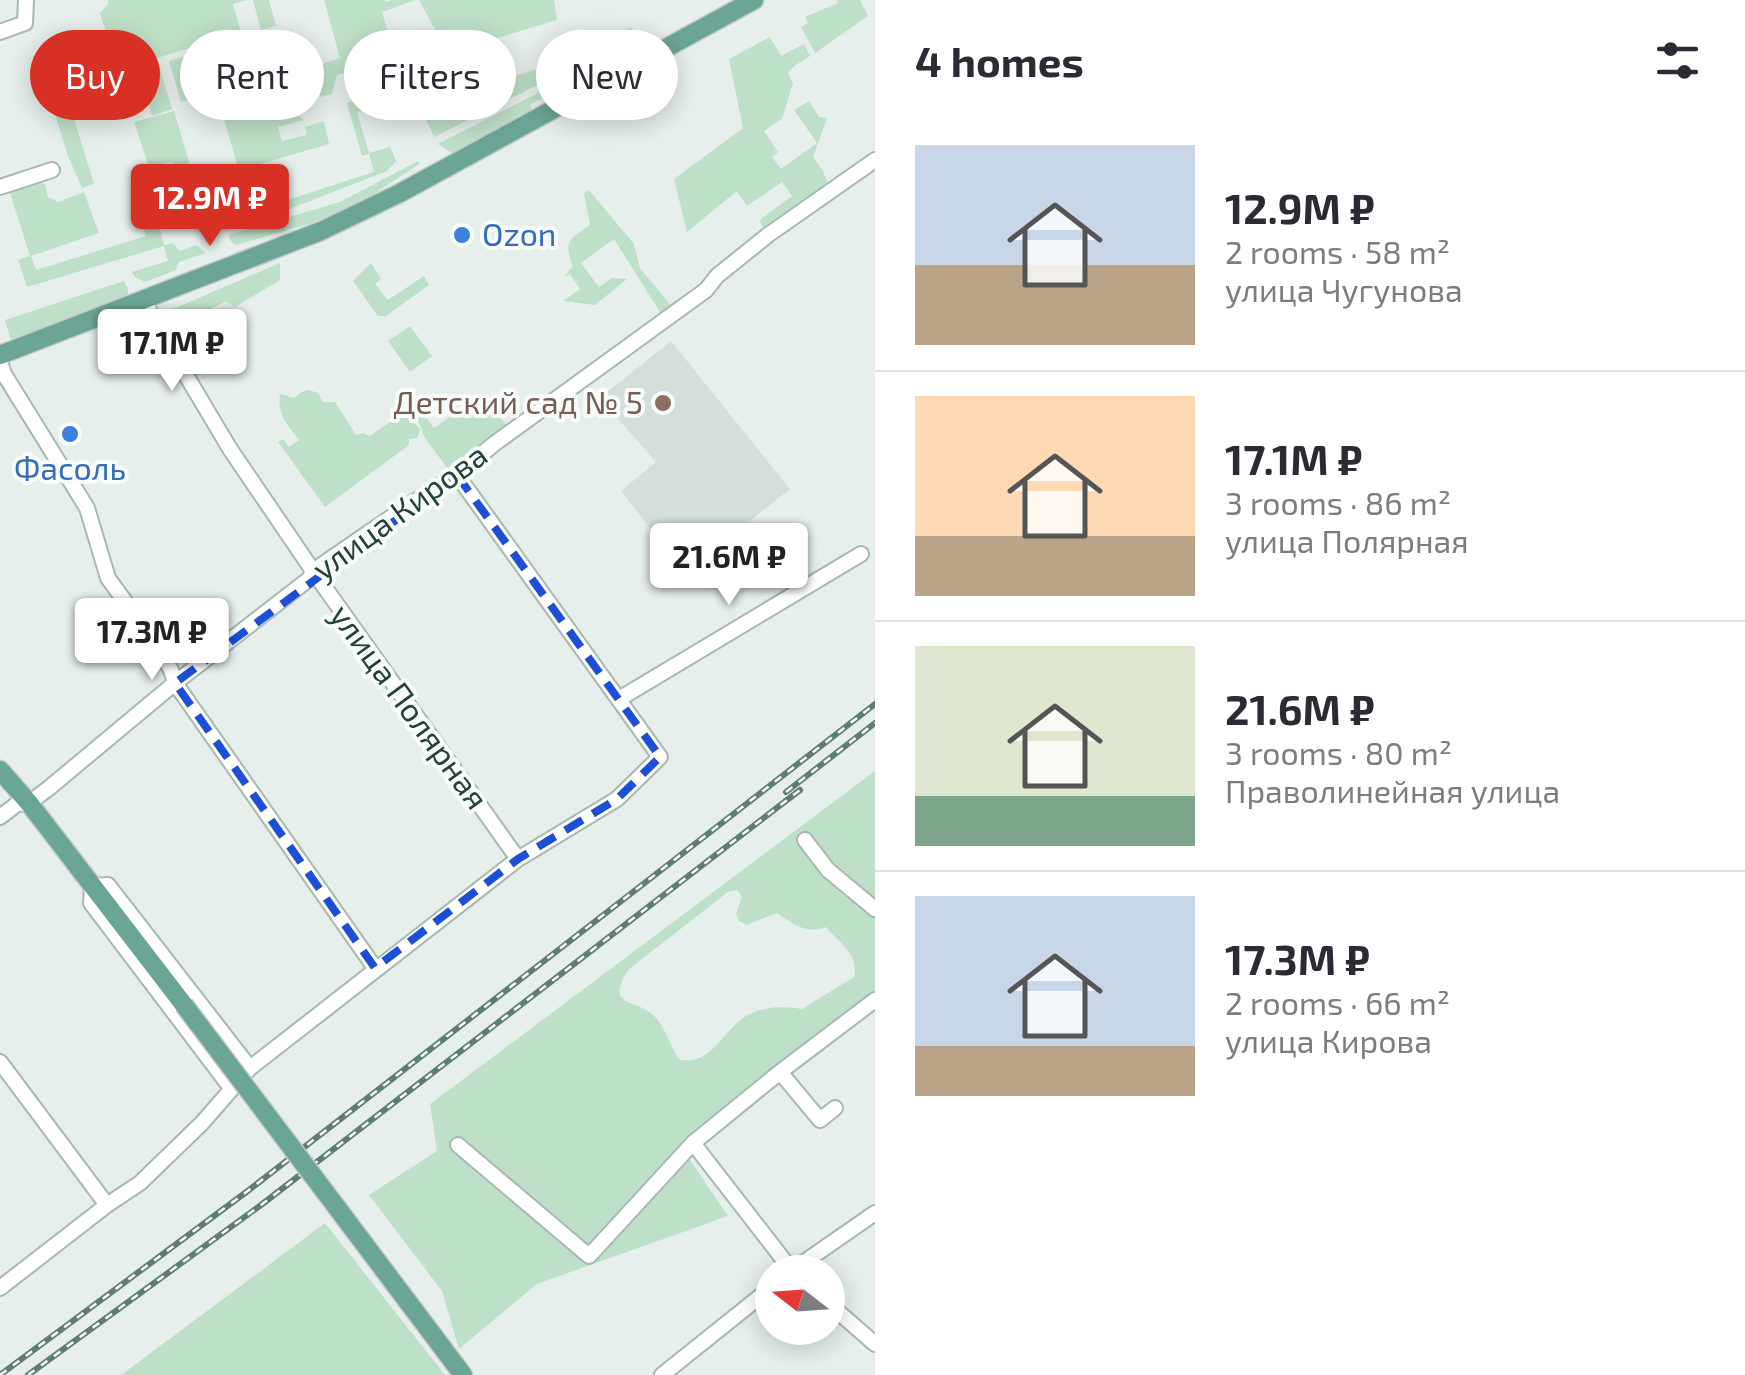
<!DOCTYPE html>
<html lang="en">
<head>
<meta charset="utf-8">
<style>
  body { margin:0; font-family:"Exo 2",sans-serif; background:#f7f7f7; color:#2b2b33; height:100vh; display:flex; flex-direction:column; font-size:38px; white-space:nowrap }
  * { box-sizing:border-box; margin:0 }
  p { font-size:32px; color:#7c7c81 }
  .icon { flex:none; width:55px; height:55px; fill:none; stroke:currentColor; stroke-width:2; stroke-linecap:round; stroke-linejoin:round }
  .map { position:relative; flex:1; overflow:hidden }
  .panel { display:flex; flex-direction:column; background:#fff; width:870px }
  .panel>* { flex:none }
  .banner { position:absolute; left:30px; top:30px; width:695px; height:90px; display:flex; gap:20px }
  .needle { width:65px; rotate:287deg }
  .tools { position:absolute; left:755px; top:1255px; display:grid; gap:20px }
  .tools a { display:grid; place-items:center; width:90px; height:90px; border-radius:50%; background:#fff; box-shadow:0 5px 25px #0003; font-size:50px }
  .price { position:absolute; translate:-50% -85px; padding:0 22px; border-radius:10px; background:#fff; color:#222; font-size:32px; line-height:65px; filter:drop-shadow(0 2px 5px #0008) }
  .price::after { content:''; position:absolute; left:50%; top:60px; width:30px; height:22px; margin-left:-15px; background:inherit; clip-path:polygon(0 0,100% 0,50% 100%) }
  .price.active { background:#d93025; color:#fff }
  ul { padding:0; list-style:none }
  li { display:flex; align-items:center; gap:30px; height:250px; padding:0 40px }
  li+li { border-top:2px solid #e1e1e2 }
  li span { display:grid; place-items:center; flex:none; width:280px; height:200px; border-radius:0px; color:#555 }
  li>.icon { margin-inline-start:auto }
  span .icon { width:120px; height:120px; fill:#fffc; stroke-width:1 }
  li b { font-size:42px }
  h2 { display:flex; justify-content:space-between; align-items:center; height:120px; padding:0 40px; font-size:42px }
  .tag { padding:0 35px; border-radius:45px; background:#fff; box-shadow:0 5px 25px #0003; font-size:35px; line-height:90px }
  .tag.active { background:#d93025; color:#fff }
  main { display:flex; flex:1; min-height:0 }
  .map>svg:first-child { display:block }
  .built { fill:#d4dfda }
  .green { fill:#bfe0c8; fill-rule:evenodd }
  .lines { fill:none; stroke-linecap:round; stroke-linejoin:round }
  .minor-casing { stroke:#a8b8b2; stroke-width:18 }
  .major-casing { stroke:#c2cac8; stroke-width:21 }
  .minor { stroke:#fff; stroke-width:14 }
  .major { stroke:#6aa596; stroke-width:18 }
  .rail-casing { stroke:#5f7d75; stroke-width:6 }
  .rail { stroke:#f7fbf9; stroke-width:2.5; stroke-dasharray:8; stroke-linecap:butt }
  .major-bridge-casing { stroke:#c2cac8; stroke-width:21; stroke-linecap:butt }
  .major-bridge { stroke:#6aa596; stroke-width:18 }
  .marked { fill:none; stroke:#1d4ed8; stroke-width:8; stroke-dasharray:20 12; stroke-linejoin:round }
  .shop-dot { fill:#3f7fe0; stroke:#f7fbf9; stroke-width:4 }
  .education-dot { fill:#8d6e63; stroke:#f7fbf9; stroke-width:4 }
  .labels { text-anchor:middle; stroke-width:8; stroke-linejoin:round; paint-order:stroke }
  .shop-label { font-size:32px; fill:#366cbe; stroke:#f7fbf9; text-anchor:start }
  .education-label { font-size:32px; fill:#785e54; stroke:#f7fbf9; text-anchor:end }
  .street-label { font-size:32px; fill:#24423a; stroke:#f7fbf9 }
</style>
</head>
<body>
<main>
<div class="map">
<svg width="875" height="1375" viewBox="0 0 875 1375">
  <rect width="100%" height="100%" fill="#e6efeb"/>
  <path class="built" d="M671,341L790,489L685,572L621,491L656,462L600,398Z"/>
  <path class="green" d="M108,0H247L233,4L242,36L204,48L202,44L157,58L172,109L152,116L137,66L118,71L100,13L108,4Z
    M253,0H269L276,26L261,30Z
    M324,0H385V2L392,0H416L382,12L388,32L373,37L380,62L337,75L332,94L320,97L313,73L319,72L324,63L340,58Z
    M419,0H554L557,20L448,53Z
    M837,0H860L868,16L815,53L801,27L808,23L805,17L838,3Z
    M632,27L635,39L592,58L595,40Z
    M280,34L295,90L276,96L272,106L279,105L283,110L286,119L299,116L304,120L278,127L282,141L307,135L305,127L324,121L329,144L239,170L218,99L256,89L244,44Z
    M770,37L781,56L804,44L810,56L794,66L788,73L793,83L782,119L764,131L778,152L772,157L781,169L817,143L794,110L809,101L819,117L827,118L813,157L823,171L831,192L768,235L760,222L761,219L792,196L782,182L747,206L737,191L687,232L674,179L743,128L729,59Z
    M239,42L250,84L181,102L169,61Z
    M626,48L643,57L599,75L595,65Z
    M576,57L579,64L434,137L421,108L415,106L420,88L437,82L443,98Z
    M587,68L589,81L586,88C567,91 547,96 530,104L532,110L511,126L455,155L438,144Z
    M61,76L94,184L82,188L68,156L45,82Z
    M384,91L395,100L357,112L369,153L390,147L396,161L387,171L274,215L227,229L218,203L220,201L238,196L244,214L374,172L369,154L362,156L347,103Z
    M174,111L192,172L185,174L172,162L149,167L134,122Z
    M418,161L419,164L377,192L313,223L236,245L232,243L228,235L340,202Z
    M34,182L45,184L48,197L58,202L84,192L99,233L31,256L36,270L146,236L137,205L142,197C162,191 175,185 191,201L155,211L164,245L173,243L180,251L196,245L206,253L179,262L176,270L145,282L135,277L132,272L168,261L164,246L27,287L18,260L30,256L9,190Z
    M589,190L634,244L640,268L676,312L665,320L614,239L581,263L599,287L612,278L627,279L595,305L563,301L580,289L570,274L564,277L573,266C563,240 569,240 590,225L584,193Z
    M280,263V280L235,307L226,301L177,327L160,332L152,318Z
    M371,263L381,279L375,284L388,300L424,276L429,285L386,316H378L353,281Z
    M124,281L128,289V297L12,344L5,320Z
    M410,326L432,356L410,372L388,341Z
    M309,390L318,393L323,402H335L356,435L363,433L370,436L403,413L420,429L417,438L409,439V445L325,507L278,442L283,439L289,447L299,440C287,424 277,415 280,394L294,398L301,392Z
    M479,396L513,431L454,477L425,438L413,408L421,410L434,428Z
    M875,771V991L681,1147L728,1216L537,1284L459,1349L442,1291L369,1195L437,1151L430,1104ZM737,890L742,897L736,914L739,921L747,925L777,913C793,924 807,935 826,927C839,943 859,953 854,977L802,1009C783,1006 762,1006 746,1016C722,1031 713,1065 680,1060C670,1047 667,1030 656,1018C639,997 602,1010 629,969L728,892Z
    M325,1223L445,1375H121Z"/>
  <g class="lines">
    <g class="minor-casing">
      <path id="minor" d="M0,32L25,23L26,0
        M0,187L52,170
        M145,299L152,318L230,449L313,571L518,859
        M0,362L4,374L87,508L108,578L155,643L171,670L175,683L375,968
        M619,699L861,554
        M0,817L17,804L29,803L49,788L175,683L309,579L313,571L406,507L454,477L494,444L706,290L717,276L768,235L875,160
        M805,840L828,870L875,909
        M0,1062L107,1205
        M780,1072L820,1120L835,1108
        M231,1088L91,903L92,886L108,885L250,1068
        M693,1143L793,1272
        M458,1145L589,1256L693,1143L780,1072L875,1000
        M790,1272L875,1213
        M0,1288L107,1205L140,1183L202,1123L250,1068L518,859L617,799L660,757L457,475
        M828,1303L875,1344
        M662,1375L772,1287"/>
    </g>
    <g class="major-casing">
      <path id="major" d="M0,355L321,231L400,193L754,0
        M0,770L29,803L184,1005
        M338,1209L463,1375"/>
    </g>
    <use href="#minor" class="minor"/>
    <use href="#major" class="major"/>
    <g class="rail-casing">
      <path id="rail" d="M786,792L875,723
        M0,1375L249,1190L875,704
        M28,1375L261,1205L800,790"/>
    </g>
    <use href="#rail" class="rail"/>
    <g class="major-bridge-casing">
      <path id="major-bridge" d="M184,1005L338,1209"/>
    </g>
    <use href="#major-bridge" class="major-bridge"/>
  </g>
  <path class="marked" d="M457,475L660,757L617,799L518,859L375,968L175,683Z"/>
  <g class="shop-dot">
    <circle cx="462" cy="235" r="10"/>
    <circle cx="70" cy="434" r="10"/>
  </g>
  <circle class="education-dot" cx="663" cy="403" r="10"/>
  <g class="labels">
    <g class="shop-label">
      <text x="482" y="246">Ozon</text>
      <text x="70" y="480" text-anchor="middle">Фасоль</text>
    </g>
    <g class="education-label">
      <text x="643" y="414">Детский сад № 5</text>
    </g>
    <g class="street-label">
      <text transform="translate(400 512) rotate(-36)" y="11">улица Кирова</text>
      <text transform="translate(409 707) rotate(54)" y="11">улица Полярная</text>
    </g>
  </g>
</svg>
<div class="tools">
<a><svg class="needle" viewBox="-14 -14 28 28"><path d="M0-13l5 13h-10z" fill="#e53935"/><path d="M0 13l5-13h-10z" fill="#7c7c81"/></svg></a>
</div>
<b class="price active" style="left:210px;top:249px">12.9M ₽</b>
<b class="price" style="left:172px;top:394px">17.1M ₽</b>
<b class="price" style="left:729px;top:608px">21.6M ₽</b>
<b class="price" style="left:152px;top:683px">17.3M ₽</b>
<div class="banner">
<a class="tag active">Buy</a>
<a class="tag">Rent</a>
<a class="tag">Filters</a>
<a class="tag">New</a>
</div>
</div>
<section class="panel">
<h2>4 homes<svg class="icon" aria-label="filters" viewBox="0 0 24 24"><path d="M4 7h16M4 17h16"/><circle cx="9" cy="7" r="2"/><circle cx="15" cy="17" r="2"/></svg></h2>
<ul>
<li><span style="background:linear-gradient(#c9d6e8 60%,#b9a48a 0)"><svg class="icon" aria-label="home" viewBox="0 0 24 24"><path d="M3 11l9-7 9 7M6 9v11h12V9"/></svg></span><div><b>12.9M ₽</b><p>2 rooms · 58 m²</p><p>улица Чугунова</p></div></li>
<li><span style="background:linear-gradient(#ffd9b3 70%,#b9a48a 0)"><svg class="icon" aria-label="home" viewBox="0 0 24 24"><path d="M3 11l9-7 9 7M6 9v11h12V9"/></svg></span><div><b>17.1M ₽</b><p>3 rooms · 86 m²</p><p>улица Полярная</p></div></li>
<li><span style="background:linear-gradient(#dfe7d0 75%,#7fa58c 0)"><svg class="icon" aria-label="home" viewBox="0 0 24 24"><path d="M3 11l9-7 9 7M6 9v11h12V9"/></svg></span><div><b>21.6M ₽</b><p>3 rooms · 80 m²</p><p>Праволинейная улица</p></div></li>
<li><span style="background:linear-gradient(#c9d6e8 75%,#b9a48a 0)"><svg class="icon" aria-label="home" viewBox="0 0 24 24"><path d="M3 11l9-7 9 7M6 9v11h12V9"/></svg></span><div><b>17.3M ₽</b><p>2 rooms · 66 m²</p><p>улица Кирова</p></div></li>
</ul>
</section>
</main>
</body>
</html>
